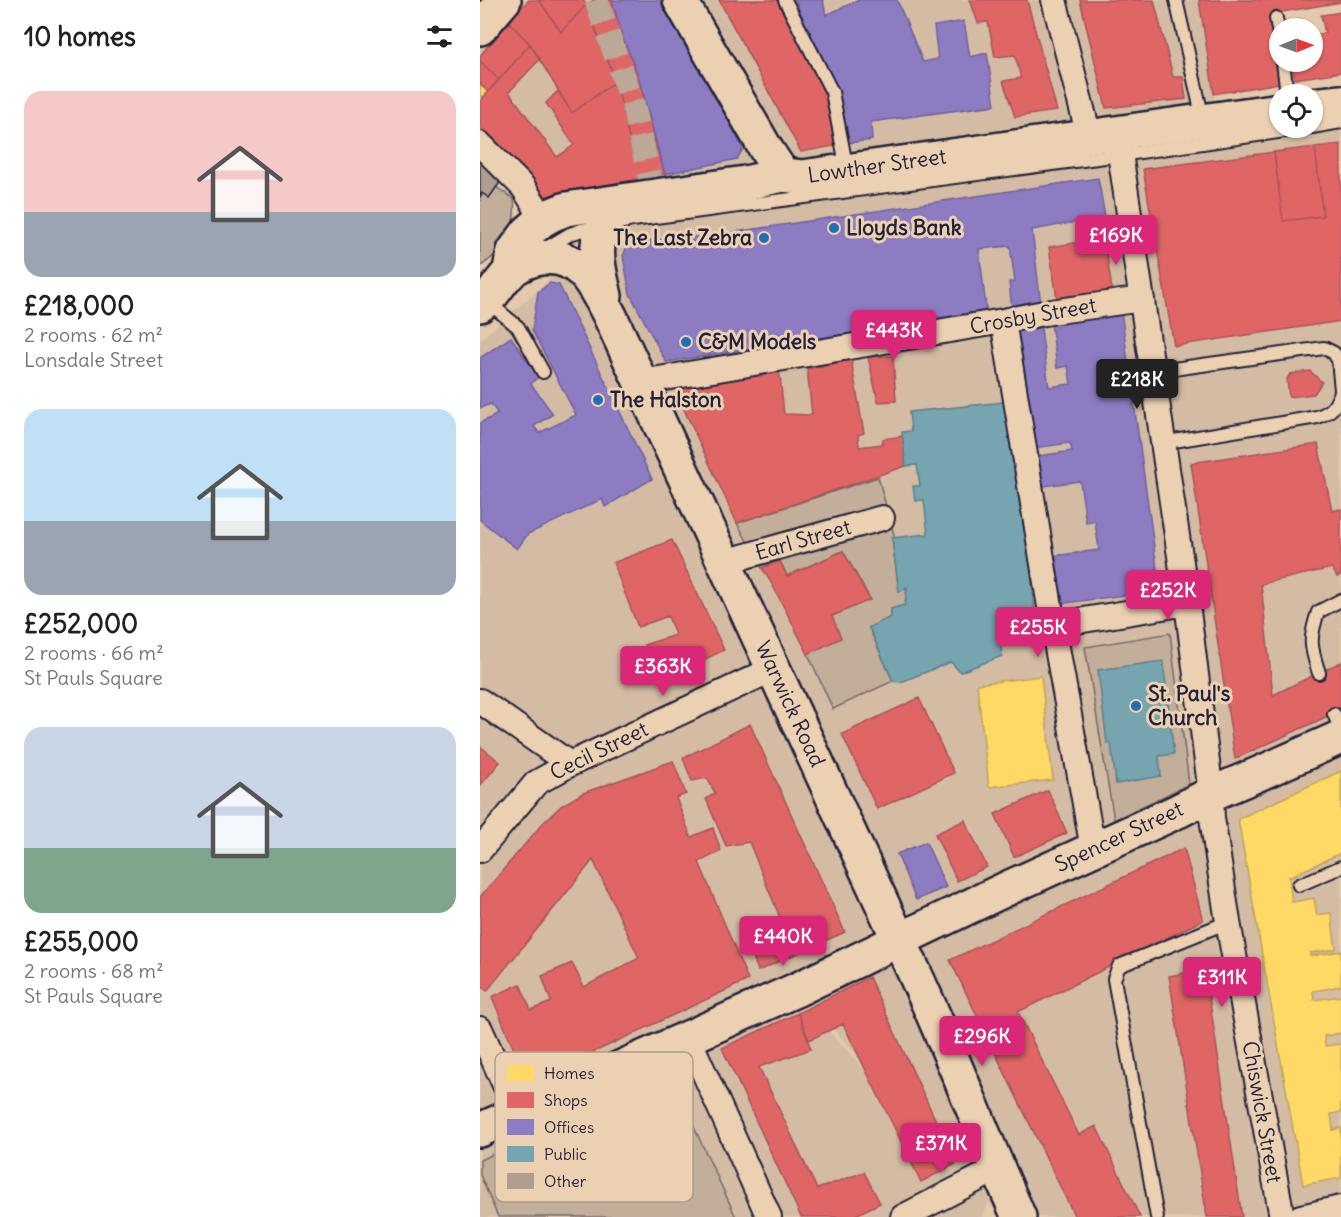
<!DOCTYPE html>
<html lang="en">
<head>
<meta charset="utf-8">
<style>
  body { margin:0; font-family:Delius,sans-serif; background:#f2f2f2; color:#202124; height:100vh; display:flex; flex-direction:column; font-size:22px; white-space:nowrap }
  * { box-sizing:border-box; margin:0 }
  p { font-size:20px; color:#757577 }
  .icon { flex:none; width:33px; height:33px; fill:none; stroke:currentColor; stroke-width:2; stroke-linecap:round; stroke-linejoin:round }
  .map { position:relative; flex:1; overflow:hidden }
  .details { display:flex; flex-direction:column; background:#fff; width:480px }
  .details>* { flex:none }
  .needle { width:39px; rotate:89deg }
  .tools { position:absolute; left:789px; top:18px; display:grid; gap:12px }
  .tools a { display:grid; place-items:center; width:54px; height:54px; border-radius:50%; background:#fff; box-shadow:0 2px 4px #0004; font-size:30px }
  .price { position:absolute; translate:-50% -51px; padding:0 14px; border-radius:6px; background:#db2777; color:#fff; font-size:20px; line-height:39px; filter:drop-shadow(0 2px 3px #0008) }
  .price::after { content:''; position:absolute; left:50%; top:36px; width:18px; height:14px; margin-left:-9px; background:inherit; clip-path:polygon(0 0,100% 0,50% 100%) }
  .price.selected { background:#222; color:#fff }
  ul { padding:0; list-style:none }
  li { display:grid; align-content:center; gap:12px; height:318px; padding:0 24px }
  li span { display:grid; place-items:center; height:186px; border-radius:18px; color:#555 }
  li>.icon { margin-inline-start:auto }
  span .icon { width:108px; height:108px; fill:#fffc; stroke-width:1 }
  li b { font-size:26px }
  h2 { display:flex; justify-content:space-between; align-items:center; height:72px; padding:0 24px; font-size:26px }
  main { display:flex; flex:1; min-height:0 }
  .map>svg:first-child { display:block }
  .built { fill:#d4bca4; fill-rule:evenodd }
  .green { fill:#c3ae9a; stroke:#72686a; stroke-width:1.5 }
  .homes { fill:#ffd966; stroke:#bda259; stroke-width:1.5 }
  .shops { fill:#e06666; stroke:#a75259; stroke-width:1.5 }
  .offices { fill:#8e7cc3; stroke:#6e619a; stroke-width:1.5 }
  .public { fill:#76a5af; stroke:#5d7e8c; stroke-width:1.5 }
  .building { fill:#b09d8f; stroke:#22223b; stroke-width:1.5 }
  .lines { fill:none; stroke-linecap:round; stroke-linejoin:round }
  .street-tunnel { stroke:#bca896; stroke-width:24; stroke-dasharray:24 12; stroke-linecap:butt }
  .lane-casing { stroke:#22223b; stroke-width:16 }
  .street-casing { stroke:#22223b; stroke-width:28 }
  .secondary-casing { stroke:#22223b; stroke-width:38 }
  .primary-casing { stroke:#22223b; stroke-width:38 }
  .lane { stroke:#ebd0b2; stroke-width:12 }
  .street { stroke:#ebd0b2; stroke-width:24 }
  .secondary { stroke:#ebd0b2; stroke-width:33 }
  .primary { stroke:#ebd0b2; stroke-width:33 }
  .poi-dot { fill:#1f6fb2; stroke:#ebd0b2; stroke-width:2 }
  .labels { text-anchor:middle; stroke-width:6; stroke-linejoin:round; paint-order:stroke }
  .street-label { font-size:21px; fill:#22223b; stroke:#ebd0b2 }
  .poi-label { font-size:21px; font-weight:bold; fill:#22223b; stroke:#ebd0b2; text-anchor:start }
  .key { fill:#ebd0b2; stroke:#af9c8e; stroke-width:1.5 }
  .key-label { font-size:16px; fill:#22223b }
</style>
</head>
<body>
<main>
<section class="details">
<h2>10 homes<svg class="icon" aria-label="filters" viewBox="0 0 24 24"><path d="M4 7h16M4 17h16"/><circle cx="9" cy="7" r="2"/><circle cx="15" cy="17" r="2"/></svg></h2>
<ul>
<li><span style="background:linear-gradient(#f6c9c9 65%,#9aa5b1 0)"><svg class="icon" aria-label="home" viewBox="0 0 24 24"><path d="M3 11l9-7 9 7M6 9v11h12V9"/></svg></span><div><b>£218,000</b><p>2 rooms · 62 m²</p><p>Lonsdale Street</p></div></li>
<li><span style="background:linear-gradient(#bfe0f5 60%,#9aa5b1 0)"><svg class="icon" aria-label="home" viewBox="0 0 24 24"><path d="M3 11l9-7 9 7M6 9v11h12V9"/></svg></span><div><b>£252,000</b><p>2 rooms · 66 m²</p><p>St Pauls Square</p></div></li>
<li><span style="background:linear-gradient(#c9d6e8 65%,#7fa58c 0)"><svg class="icon" aria-label="home" viewBox="0 0 24 24"><path d="M3 11l9-7 9 7M6 9v11h12V9"/></svg></span><div><b>£255,000</b><p>2 rooms · 68 m²</p><p>St Pauls Square</p></div></li>
</ul>
</section>
<div class="map">
<svg width="861" height="1217" viewBox="0 0 861 1217">
  <rect width="100%" height="100%" fill="#e3c9ad"/>
  <filter id="ink" filterUnits="userSpaceOnUse"><feTurbulence type="fractalNoise" baseFrequency=".0167" numOctaves="2"/><feDisplacementMap in="SourceGraphic" scale="12" xChannelSelector="R" yChannelSelector="G"/><feConvolveMatrix kernelMatrix="1 2 1 2 8 2 1 2 1" color-interpolation-filters="sRGB"/></filter>
  <g filter="url(#ink)">
    <path class="built" d="M0,0H861V2L791,14L800,83L734,94L739,119L800,128H832L861,102V1217H519L509,1202L502,1217H0V340L69,280L61,202L0,127ZM322,995H323L481,1171L344,1026Z"/>
    <path class="green" d="M16,187L34,199C36,215 32,233 22,247C17,255 7,261 0,267V197L2,193L9,198Z
      M398,477L415,538H412L419,591L427,587L425,605L411,609V617L389,628L413,681L353,709L328,654L352,616L390,599L363,551L307,576L300,561L282,568L257,523Z
      M690,633L709,784L634,820L605,647Z
      M190,1076L256,1217H18L0,1175V1160Z"/>
    <path class="homes" d="M0,84L8,92L3,98L0,95Z
      M561,676L573,780L509,787L497,684Z
      M861,771V853L809,877L812,902L834,898L837,915L851,913L856,949L830,953V956L861,951V986L833,991L834,1000L861,996V1033L844,1036L845,1046L861,1044V1112L851,1114L853,1130L861,1128V1178L823,1185L758,819Z"/>
    <path class="shops" d="M49,0H59L81,32L106,5L136,81L92,113L50,44L28,21Z
      M59,0H103L106,5L81,32Z
      M114,0H132L143,38L125,54L106,5Z
      M239,0H299L347,92L354,146L321,152Z
      M490,0H547L577,111L535,117L523,81L541,78L535,55L515,57L508,22L498,23Z
      M600,0H674L693,77H703L706,99L626,108Z
      M719,0H861V2L790,14L800,83L734,94Z
      M861,12V72L815,79L811,62H832V35L845,33L841,15Z
      M821,19L822,28H804L802,23Z
      M28,21L50,44L19,80L0,61V56Z
      M143,38L158,75L177,149L153,155L136,81L125,54Z
      M50,44L60,59L29,92L77,157L94,145L66,103L78,91L92,113L136,81L153,155L177,149L185,174L66,196L0,127V101Z
      M0,61L19,80L8,92L0,84Z
      M861,144V321L694,346L663,169L794,152L803,221L843,216L835,147Z
      M835,147L843,216L803,221L794,152Z
      M624,238L633,296L578,305L569,247Z
      M221,325V352L195,356L188,332Z
      M413,356L416,401L398,402L388,357Z
      M371,360L384,433L378,435L379,447L402,444L403,439L423,436L426,466L257,523L201,403L206,381L279,374L278,368L299,367L304,414L332,415L327,369Z
      M830,371L842,382L834,394L809,397L807,379L810,374Z
      M838,444L852,511L861,509V575L857,577L852,568L781,584L793,695L861,662V710L755,759L711,463Z
      M192,540L244,650L179,682L164,645L195,635L188,616L158,627L133,563Z
      M363,551L390,600L352,616L361,638L328,654L292,584L282,568L300,561L307,576Z
      M439,698L474,773L397,809L362,734Z
      M270,724L365,932L278,971L268,942L303,925L269,842L246,846L226,799L235,793L227,778L212,781L203,758Z
      M0,746L20,762L0,786Z
      M193,761L206,794L196,798L211,837L233,828L241,851L219,862L268,980L48,1083L12,997L40,984L51,1010L71,1002L62,976L92,963L104,987L159,958L113,860L7,991L0,985V897L63,823L82,805L103,793Z
      M568,790L587,833L534,857L515,814Z
      M485,820L507,867L477,881L455,834Z
      M704,848L723,920L538,1012L599,1135L616,1126L660,1217H595L470,960Z
      M725,969L762,1217H727L689,976Z
      M389,977L476,1164L441,1182L363,1024L329,1040L318,1013Z
      M318,1013L331,1049L279,1067L337,1189L384,1172L400,1203L372,1217H321L242,1048Z"/>
    <path class="offices" d="M132,0H186L263,149L257,159L185,174L158,75L143,38Z
      M315,0H343L346,15L379,0H417L443,62L458,59L454,26L484,21L490,57L507,53L515,105L391,122L392,140L367,143L357,93Z
      M618,178L625,217L552,230L561,305L532,309L529,282H535L530,246L499,249L507,316L354,336L186,362L150,294L143,256L149,242L228,236Z
      M70,283L79,285L85,297L172,479L125,507L122,499L48,534L37,549L0,520V423L18,414L11,404L0,408V358L31,337L58,377L51,384L73,414L54,426L59,433L96,415L52,330L58,292Z
      M640,304L680,590L579,604L573,556L619,550L615,521L606,523L600,481L557,487L553,457L592,451L590,443L553,448L537,325L560,322L569,387L591,384L588,366L577,368L570,314Z
      M446,842L466,887L436,900L417,854Z"/>
    <path class="public" d="M533,401L557,633L520,636L522,656L480,672L471,662L421,682L413,681L389,627L411,617V609L425,605L427,587L419,592L412,538L448,534L444,500L435,501L433,486H440L437,465L426,466L422,432L431,431L429,412Z
      M683,661L694,754L679,756L681,776L636,784L631,743H627L618,670Z"/>
    <path class="building" d="M0,158L23,178L9,198L2,193L0,197Z"/>
    <g class="lines">
      <path class="street-tunnel" d="M116,0L153,104L171,183"/>
      <g class="lane-casing">
        <path id="lane" d="M305,0L352,92L367,170
          M696,0L723,119
          M796,18L800,41
          M803,62L807,94
          M832,127L861,122
          M65,249L90,234L102,230L153,220L640,155L826,128
          M8,302L38,327L63,372
          M672,372L844,348L854,353L858,360L861,390
          M682,443L837,417C853,411 855,407 861,392
          M839,673C830,646 829,639 838,612L861,600
          M854,714L861,730
          M819,885L861,867
          M677,1217L634,979L639,966L748,922"/>
      </g>
      <g class="street-casing">
        <path id="street" d="M574,0L609,136
          M637,133L707,603L731,794L732,818L748,922L802,1217
          M0,144L43,187L54,204L62,220
          M523,321L573,625
          M161,382L523,321L564,313L662,299
          M244,562L402,518
          M0,701L90,764
          M613,849L573,625L707,603
          M0,850L56,783L90,764L293,669
          M0,1029L38,1114
          M208,1037L289,1217
          M423,1217L517,1169
          M821,1217L861,1208"/>
      </g>
      <g class="secondary-casing">
        <path id="secondary" d="M0,1130L318,989L419,940C463,1030 498,1125 539,1217"/>
      </g>
      <g class="primary-casing">
        <path id="primary" d="M200,0L287,151L303,175
          M0,28L24,0
          M832,105L861,102
          M29,274L34,251L48,232L62,220L71,215L86,209L265,183L303,175L322,177L800,110
          M125,296C119,269 110,243 129,218C133,212 140,206 146,201
          M0,305C12,298 18,284 28,274C37,265 48,260 61,258C100,252 115,287 130,316L419,940L528,888L698,811L731,794L776,775L861,737"/>
      </g>
      <use href="#lane" class="lane"/>
      <use href="#street" class="street"/>
      <use href="#secondary" class="secondary"/>
      <use href="#primary" class="primary"/>
    </g>
  </g>
  <g class="poi-dot">
    <circle cx="354" cy="228" r="6"/>
    <circle cx="284" cy="238" r="6"/>
    <circle cx="206" cy="342" r="6"/>
    <circle cx="118" cy="400" r="6"/>
    <circle cx="656" cy="706" r="6"/>
  </g>
  <g class="labels">
    <g class="street-label">
      <text transform="translate(397 166) rotate(-8)" y="7">Lowther Street</text>
      <text transform="translate(553 316) rotate(-10)" y="7">Crosby Street</text>
      <text transform="translate(323 540) rotate(-16)" y="7">Earl Street</text>
      <text transform="translate(310 704) rotate(65)" y="7">Warwick Road</text>
      <text transform="translate(119 751) rotate(-26)" y="7">Cecil Street</text>
      <text transform="translate(639 837) rotate(-25)" y="7">Spencer Street</text>
      <text transform="translate(782 1112) rotate(80)" y="7">Chiswick Street</text>
    </g>
    <g class="poi-label">
      <text x="366" y="235">Lloyds Bank</text>
      <text x="272" y="245" text-anchor="end">The Last Zebra</text>
      <text x="218" y="349">C&amp;M Models</text>
      <text x="130" y="407">The Halston</text>
      <text x="668" y="701">St. Paul's<tspan x="668" dy="24">Church</tspan></text>
    </g>
  </g>
  <rect x="15" y="1052" width="198" height="150" rx="9" class="key"/>
  <rect x="27" y="1065" width="27" height="16" fill="#ffd966"/>
  <rect x="27" y="1092" width="27" height="16" fill="#e06666"/>
  <rect x="27" y="1119" width="27" height="16" fill="#8e7cc3"/>
  <rect x="27" y="1146" width="27" height="16" fill="#76a5af"/>
  <rect x="27" y="1173" width="27" height="16" fill="#b09d8f"/>
  <g class="key-label">
    <text x="64" y="1079">Homes</text>
    <text x="64" y="1106">Shops</text>
    <text x="64" y="1133">Offices</text>
    <text x="64" y="1160">Public</text>
    <text x="64" y="1187">Other</text>
  </g>
</svg>
<div class="tools">
<a><svg class="needle" viewBox="-14 -14 28 28"><path d="M0-13l5 13h-10z" fill="#e53935"/><path d="M0 13l5-13h-10z" fill="#757577"/></svg></a>
<a><svg class="icon" aria-label="locate" viewBox="0 0 24 24"><circle cx="12" cy="12" r="6"/><path d="M12 2v4M12 18v4M2 12h4M18 12h4"/></svg></a>
</div>
<b class="price" style="left:636px;top:266px">£169K</b>
<b class="price" style="left:414px;top:361px">£443K</b>
<b class="price selected" style="left:657px;top:410px">£218K</b>
<b class="price" style="left:688px;top:621px">£252K</b>
<b class="price" style="left:558px;top:658px">£255K</b>
<b class="price" style="left:183px;top:697px">£363K</b>
<b class="price" style="left:303px;top:967px">£440K</b>
<b class="price" style="left:742px;top:1008px">£311K</b>
<b class="price" style="left:502px;top:1067px">£296K</b>
<b class="price" style="left:461px;top:1174px">£371K</b>
</div>
</main>
</body>
</html>
